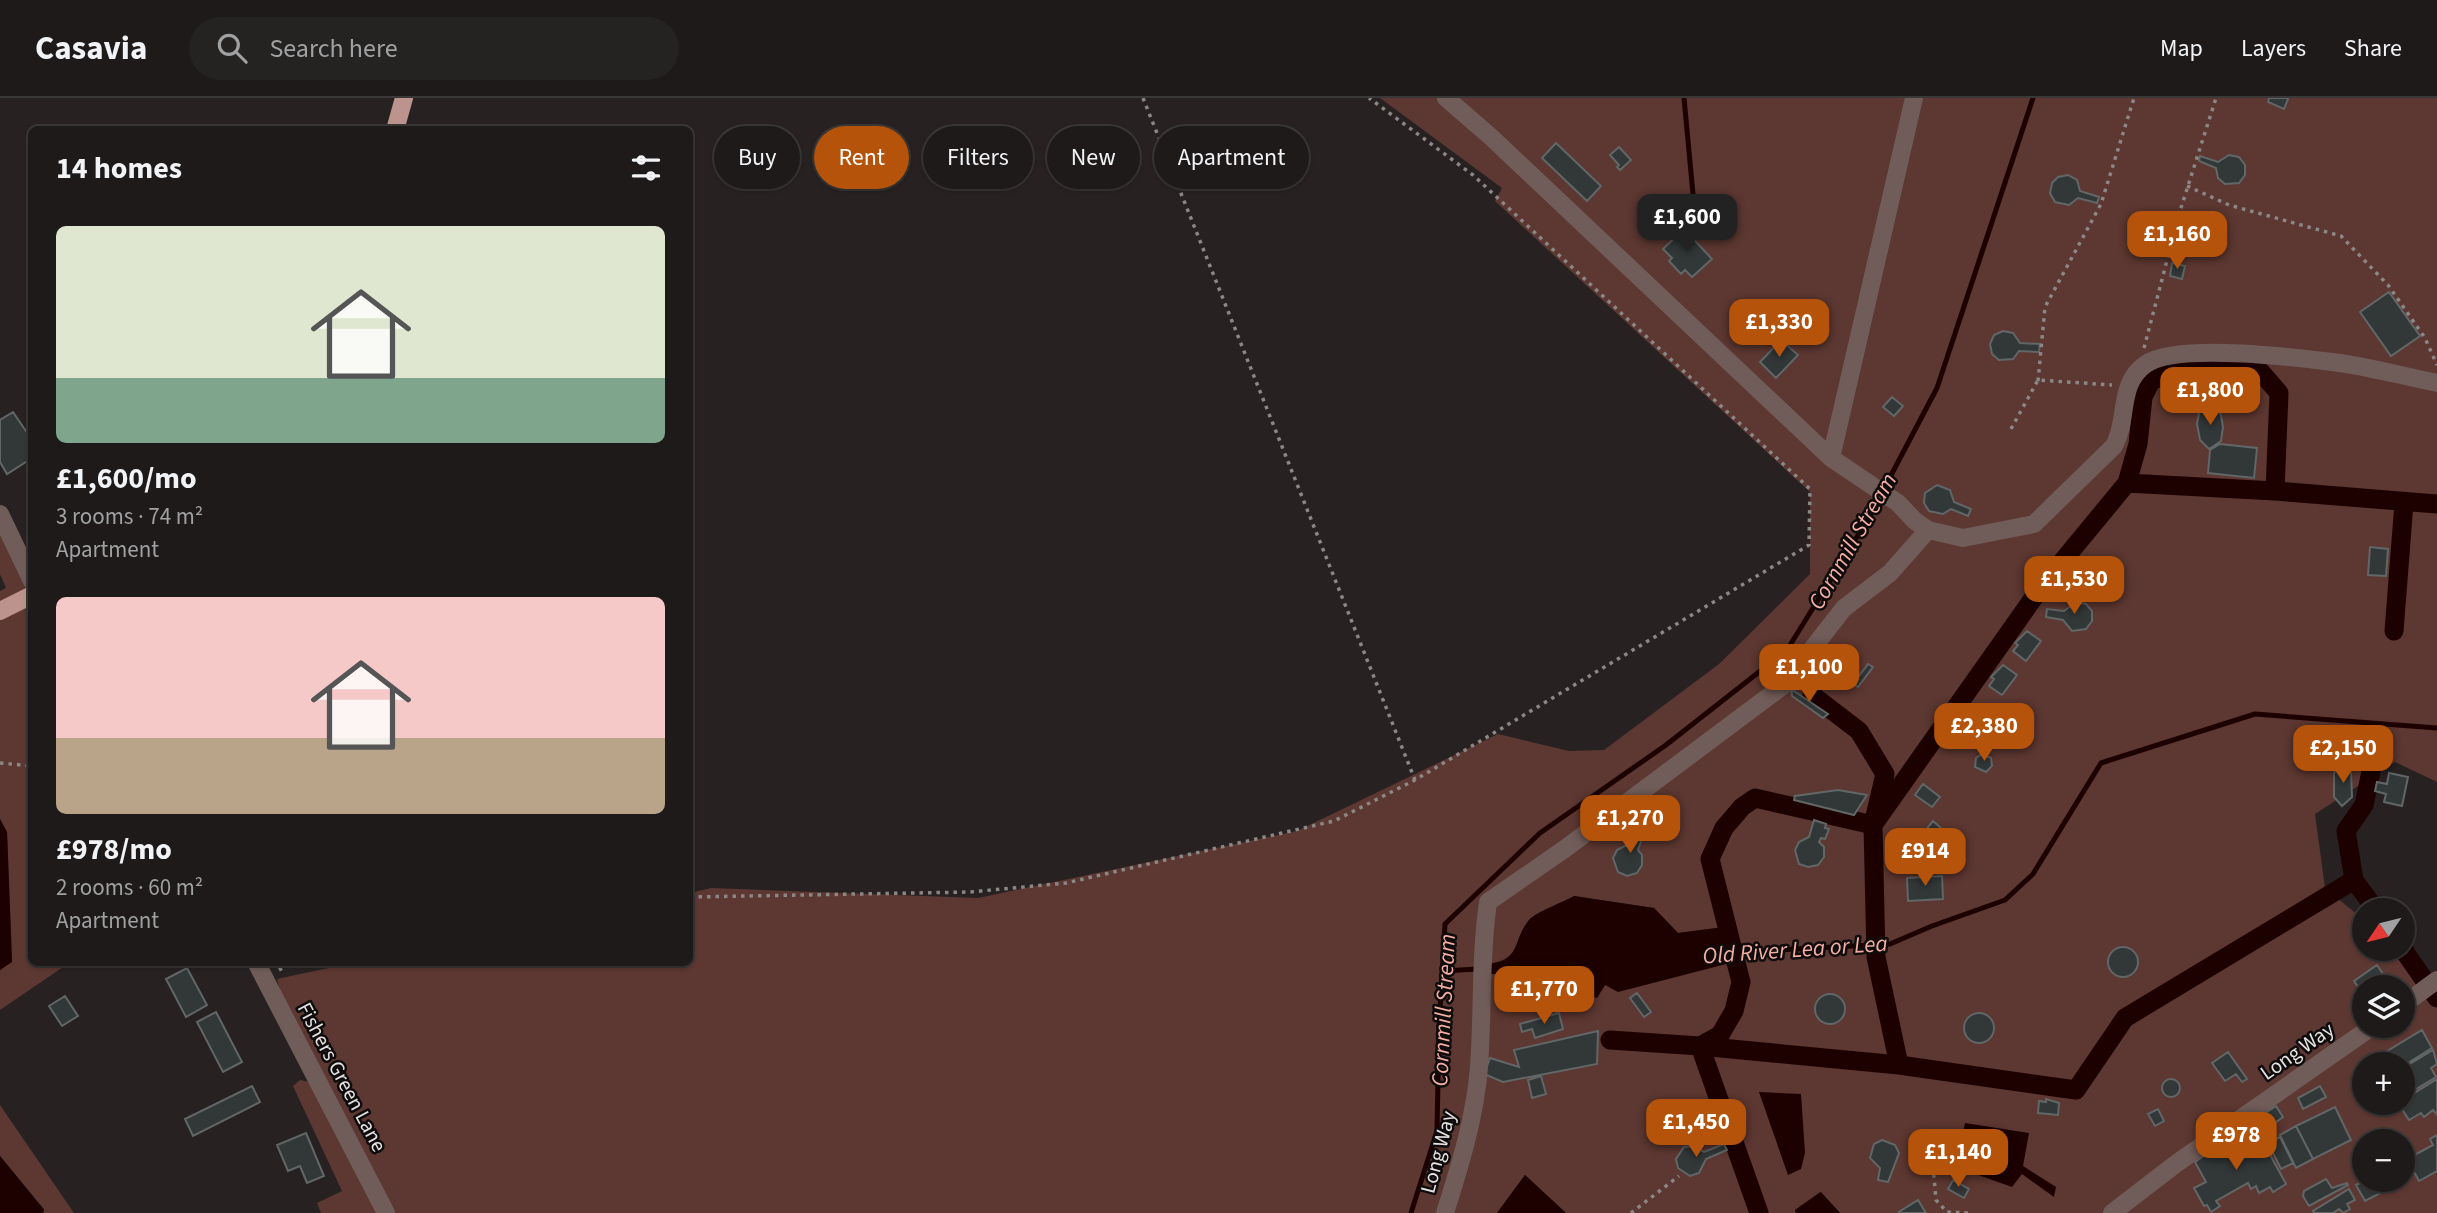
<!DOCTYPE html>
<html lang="en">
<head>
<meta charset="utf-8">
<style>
  body { margin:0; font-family:"Source Sans 3",sans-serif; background:#252322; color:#f1f3f6; height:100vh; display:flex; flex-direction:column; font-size:26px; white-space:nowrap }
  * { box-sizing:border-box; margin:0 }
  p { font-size:23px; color:#a0a1a2 }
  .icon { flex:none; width:38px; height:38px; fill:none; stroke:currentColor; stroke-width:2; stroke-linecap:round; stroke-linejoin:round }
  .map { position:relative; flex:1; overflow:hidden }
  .drawer { position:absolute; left:28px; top:28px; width:665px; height:840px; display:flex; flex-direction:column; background:#1d1a19; border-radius:10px; box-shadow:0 2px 5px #0004,0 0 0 2px #3b3838 }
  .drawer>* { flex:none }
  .hud { position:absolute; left:714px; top:28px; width:665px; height:63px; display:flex; gap:14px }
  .needle { width:46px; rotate:235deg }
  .controls { position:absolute; left:2352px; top:800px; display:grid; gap:14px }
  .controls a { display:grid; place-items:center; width:63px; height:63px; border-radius:50%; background:#1d1a19; box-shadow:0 2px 5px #0004,0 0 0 2px #3b3838; font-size:35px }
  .price { position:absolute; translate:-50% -60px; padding:0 16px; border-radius:14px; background:#b45309; color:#fff; font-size:23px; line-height:46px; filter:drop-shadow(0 2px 4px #0008) }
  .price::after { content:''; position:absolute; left:50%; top:42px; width:21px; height:16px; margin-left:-10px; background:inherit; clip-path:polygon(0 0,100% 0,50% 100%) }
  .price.selected { background:#222; color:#fff }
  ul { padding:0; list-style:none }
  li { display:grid; align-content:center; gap:14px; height:371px; padding:0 28px }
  li span { display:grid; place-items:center; height:217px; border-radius:10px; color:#555 }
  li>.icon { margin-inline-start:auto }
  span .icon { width:126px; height:126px; fill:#fffc; stroke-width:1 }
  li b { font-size:30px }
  h2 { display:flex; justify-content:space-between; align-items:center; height:84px; padding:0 28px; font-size:30px }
  .pill { padding:0 24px; border-radius:32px; background:#1d1a19; box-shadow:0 2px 5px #0004,0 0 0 2px #3b3838; font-size:24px; line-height:63px }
  .pill.selected { background:#b45309; color:#fff }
  header { display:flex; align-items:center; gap:42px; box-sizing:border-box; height:98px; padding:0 35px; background:#1d1a19; border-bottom:2px solid #3b3838 }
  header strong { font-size:33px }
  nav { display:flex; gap:38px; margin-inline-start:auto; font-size:24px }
  .search { width:490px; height:63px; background:#252322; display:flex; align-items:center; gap:18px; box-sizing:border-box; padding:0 24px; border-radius:38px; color:#a0a1a2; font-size:26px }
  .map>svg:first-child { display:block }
  .green { fill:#5d3731; fill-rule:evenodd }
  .water { fill:#1d0000 }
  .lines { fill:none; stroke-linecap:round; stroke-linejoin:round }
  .stream { stroke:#1d0000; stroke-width:5 }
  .canal { stroke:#1d0000; stroke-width:19 }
  .building { fill:#323737; stroke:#616667; stroke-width:2 }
  .path { stroke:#8b8786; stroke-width:3.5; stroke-dasharray:3.5 5; stroke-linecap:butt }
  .minor { stroke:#705c58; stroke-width:18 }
  .major { stroke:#bd948d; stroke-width:18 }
  .labels { text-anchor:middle; stroke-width:5; stroke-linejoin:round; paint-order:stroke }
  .street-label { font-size:21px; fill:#e5e2e1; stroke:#0e0c0c }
  .water-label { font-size:23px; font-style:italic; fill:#f7ada2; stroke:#0e0c0c }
</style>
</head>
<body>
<header>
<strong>Casavia</strong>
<div class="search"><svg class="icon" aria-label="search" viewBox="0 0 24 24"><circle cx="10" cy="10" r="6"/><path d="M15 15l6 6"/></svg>Search here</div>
<nav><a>Map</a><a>Layers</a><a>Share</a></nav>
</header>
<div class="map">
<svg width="2437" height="1115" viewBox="0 0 2437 1115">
  <rect width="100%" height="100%" fill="#272221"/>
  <path class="green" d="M1380,0H2437V684L2395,664L2315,716L2325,790L2364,822V850L2400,851L2414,862L2437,891V1115H1840L1820,1094L1795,1112L1796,1115H1566L1525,1077L1497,1115H395L283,903L277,881L357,864H690V795L711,790L978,800L1297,733L1498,636L1569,653L1604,652L1719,566L1810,476V394L1495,103L1502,90ZM1574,798L1654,810L1678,835L1724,829L1604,887L1597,900L1558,886L1527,906L1511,876L1486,866C1522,863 1512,843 1529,822C1536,814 1564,804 1574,798ZM2364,889H2403V928H2364ZM2364,966H2403V1004H2364ZM2364,1043H2403V1082H2364Z
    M0,430L31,465L32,864L69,865L0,912V872L12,863L7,735L0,721V493L6,490L0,476Z
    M300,982L314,985L380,1115H321L317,1105L342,1093L293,988Z
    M0,1007L74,1115H43L44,1111L0,1058Z"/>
  <path class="water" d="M0,721L7,734L12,864L0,872Z
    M1574,798L1654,810L1678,835L1724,829L1730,865L1618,894L1605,887L1597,900L1558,887L1527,906L1514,905L1508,895L1511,876H1485L1486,866C1522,864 1512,843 1529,822C1536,814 1564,804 1574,798Z
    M1759,994L1801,996L1805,1055L1801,1071L1788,1077Z
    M1965,1025L2029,1035L2023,1068L2056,1089L2054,1099L2022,1076L2012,1089L1956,1069Z
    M0,1058L44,1112L43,1115H0Z
    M1525,1077L1566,1115H1497Z
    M1821,1094L1840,1115H1796L1795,1112Z"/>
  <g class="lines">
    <path class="stream" d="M1684,0L1696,128
      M1722,855L1890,846L1932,828L2005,802L2033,776L2101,665L2255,616L2437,630
      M1442,873L1478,871
      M1411,1115L1437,1033L1439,929L1445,826L1540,735L1666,647L1787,552L1868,421L1937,290L2033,0"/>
    <path class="canal" d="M2127,385L2138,346L2143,299L2151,283L2183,269L2260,273L2279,295L2275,393
      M2394,533L2404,405
      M1812,597L1859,633L1885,676L1873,727L2042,488L2127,385L2275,393L2437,406
      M2354,782L2376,812
      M2402,850L2437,900
      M1610,942L1700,948L1759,1115
      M1700,948L1899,967L2076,992L2125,920L2354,782L2346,733L2364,707L2373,664
      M1700,948L1720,937L1734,913L1741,884L1710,761L1724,730L1742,709L1755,700L1873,727L1876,859L1899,967"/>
  </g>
  <path class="building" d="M2269,0H2287L2288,1L2284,11L2268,4Z
    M1556,45L1601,88L1587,103L1542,60Z
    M1619,49L1631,62L1620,72L1617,69L1619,67L1610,57Z
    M2200,58L2218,64L2229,57L2239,59L2245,67V77L2239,85L2225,86L2218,80L2216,70L2199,63Z
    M2068,77L2077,82L2080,93L2099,99L2097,105L2078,100L2069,107L2055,104L2050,95L2052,85L2058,79Z
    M1684,131L1712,161L1692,179L1685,172L1681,176L1669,163L1672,160L1663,151Z
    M2172,165L2185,168L2182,181L2170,178Z
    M2389,194L2420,238L2391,258L2360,214Z
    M2003,233L2013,235L2020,245L2040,246L2039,254L2019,253L2013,261L1999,262L1992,256L1990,246L1994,237Z
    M1781,242L1798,257L1776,280L1760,264Z
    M1892,299L1903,308L1894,318L1883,309Z
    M2204,309L2217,310L2221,317L2223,329L2221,343L2209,351L2200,342L2197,326L2199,315Z
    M13,314L32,342V360L7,376L0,364V322Z
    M2220,346L2257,350L2254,380L2208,375L2210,352Z
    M1937,387L1950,392L1954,404L1971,411L1968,418L1951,411L1943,416L1929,413L1924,405L1925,395Z
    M2370,449L2388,451L2386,478L2368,477Z
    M2076,504L2086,506L2092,513V523L2086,531L2072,533L2063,522L2046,519L2047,511L2064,513Z
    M2027,533L2041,543L2026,563L2013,553L2018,547L2015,545Z
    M1868,566L1873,569L1858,589L1853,586Z
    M2003,567L2017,577L2002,597L1989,588L1994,581L1991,579Z
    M1791,591L1828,616L1823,620L1792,598Z
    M1982,656L1991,660L1992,668L1986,674L1975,669L1976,660Z
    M2344,664L2351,675L2352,699L2342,708L2334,699V675Z
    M2389,675L2408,679L2402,708L2384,704L2386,696L2375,693L2377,684L2387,686Z
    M1923,686L1940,699L1932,709L1915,697Z
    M1838,692L1867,697L1854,717L1794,702L1795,698Z
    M1814,722L1826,726L1825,730L1829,731L1825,741L1821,740L1819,744L1824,749V759L1818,767L1808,769L1799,766L1795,752L1799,744L1809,739Z
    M1933,723L1942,731L1934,742L1924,734Z
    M1633,730L1644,734L1638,752L1642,757V767L1637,775L1627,778L1618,774L1613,760L1617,752L1627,747Z
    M1942,778L1943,801L1908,803L1907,780Z
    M2108 864a15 15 0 1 1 30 0a15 15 0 1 1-30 0Z
    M2377,867L2385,879L2371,889H2364L2362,895L2354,883Z
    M187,870L207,907L186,919L166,881Z
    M1637,895L1651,914L1644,919L1630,900Z
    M1815 911a15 15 0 1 1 30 0a15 15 0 1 1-30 0Z
    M65,898L78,918L62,928L49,908Z
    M216,914L242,964L223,974L197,924Z
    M1559,915L1563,931L1535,940L1532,931L1522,934L1520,926Z
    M1964 930a15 15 0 1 1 30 0a15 15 0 1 1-30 0Z
    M2422,932L2432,950L2403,968L2366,966L2363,961L2371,956L2374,961Z
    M1598,933L1597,966L1503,984L1484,976L1490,960L1519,969L1514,952Z
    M2433,952L2437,966L2431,970L2436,979L2403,999V970Z
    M2228,954L2247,981L2242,984L2236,976L2225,983L2212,965Z
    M1541,978L1546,996L1532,1000L1528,982Z
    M2162 990a9 9 0 1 1 18 0a9 9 0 1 1-18 0Z
    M2437,981V1017L2433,1012L2424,1019L2421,1015L2409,1022L2398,1005Z
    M252,988L260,1004L193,1038L185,1021Z
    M2320,988L2326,999L2303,1011L2298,1000Z
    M2046,1001L2059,1005L2058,1017L2038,1015L2039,1003L2046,1004Z
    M2276,1008L2283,1019L2264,1033L2256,1021Z
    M2335,1009L2351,1042L2313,1061L2296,1028Z
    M2158,1011L2164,1023L2155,1028L2148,1016Z
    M2296,1028L2313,1061L2296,1070L2280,1037Z
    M306,1035L324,1078L307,1085L300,1068L288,1073L277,1047Z
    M2437,1037V1073L2419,1083L2407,1061L2433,1047L2430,1041Z
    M2231,1038L2239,1049L2236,1050L2239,1055L2262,1042L2286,1086L2273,1094L2270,1089L2259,1095L2256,1088L2251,1091L2248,1085L2216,1103L2220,1108L2211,1114L2207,1107L2204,1108L2194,1090L2206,1084L2195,1064Z
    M2280,1039L2293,1065L2281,1071L2268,1045Z
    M1882,1042L1895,1047L1899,1055L1888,1084L1878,1082L1880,1070L1870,1060L1874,1046Z
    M1724,1046L1727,1052L1706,1061L1699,1075L1690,1078L1678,1070L1676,1061L1684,1049L1694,1048L1704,1054Z
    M2326,1081L2332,1090L2347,1085L2348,1087L2309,1108L2303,1098L2304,1093Z
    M1953,1082L1969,1091L1964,1100L1948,1091Z
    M2366,1082H2396L2398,1086L2365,1103L2356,1087Z
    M2349,1091L2355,1102L2347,1106L2350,1111L2343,1115L2339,1111L2333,1115H2315L2313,1113Z
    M1918,1102L1926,1115H1900L1899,1114Z"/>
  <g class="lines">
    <path class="path" d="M1143,0L1415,682
      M2187,88L2229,107L2341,138L2388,187L2425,240L2437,267
      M2144,250L2180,113L2216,0
      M2038,283L2045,209L2101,106L2134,0
      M2011,331L2038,282L2112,287
      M0,665L32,668
      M690,799L970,794L1066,785L1334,723L1415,682L1809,447L1810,391L1473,77L1369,0
      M279,872L292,864
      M1912,1038L1931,1046L1936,1102L1947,1114L1969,1115
      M1631,1115L1679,1078"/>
    <path class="minor" d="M1446,0L1491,39L1831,360L1898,405L1915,423L1928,432L1963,440L2034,426L2114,348C2129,321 2117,286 2146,266C2176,245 2294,259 2332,264C2367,268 2402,278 2437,285
      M1831,360L1914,0
      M0,416L32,483
      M256,864L386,1115
      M2403,907L2437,882
      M1445,1115C1460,1067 1475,1020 1479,969C1483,914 1480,859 1488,804L1566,750L1784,587L1844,510L1890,475L1928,432
      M2112,1115L2177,1065L2373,928"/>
    <path class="major" d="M395,32L404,0
      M0,513L32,497"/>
  </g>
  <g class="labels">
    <g class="street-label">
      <text transform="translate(2297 953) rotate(-35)" y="7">Long Way</text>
      <text transform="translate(342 979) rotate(62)" y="7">Fishers Green Lane</text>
      <text transform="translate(1438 1054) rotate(-75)" y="7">Long Way</text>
    </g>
    <g class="water-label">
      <text transform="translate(1852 443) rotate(-60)" y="8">Cornmill Stream</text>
      <text transform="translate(1795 851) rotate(-4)" y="8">Old River Lea or Lea</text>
      <text transform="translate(1443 912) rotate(-87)" y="8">Cornmill Stream</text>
    </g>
  </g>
</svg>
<div class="controls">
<a><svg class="needle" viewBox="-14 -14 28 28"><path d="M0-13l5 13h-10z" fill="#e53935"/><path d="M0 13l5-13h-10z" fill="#a0a1a2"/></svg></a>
<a><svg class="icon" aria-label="layers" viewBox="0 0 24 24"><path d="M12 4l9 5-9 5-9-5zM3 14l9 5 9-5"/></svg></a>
<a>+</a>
<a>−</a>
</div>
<b class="price selected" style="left:1687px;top:156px">£1,600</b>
<b class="price" style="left:2177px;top:173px">£1,160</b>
<b class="price" style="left:1779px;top:261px">£1,330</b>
<b class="price" style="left:2210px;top:329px">£1,800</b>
<b class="price" style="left:2074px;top:518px">£1,530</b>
<b class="price" style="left:1809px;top:606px">£1,100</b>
<b class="price" style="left:1984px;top:665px">£2,380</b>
<b class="price" style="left:2343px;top:687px">£2,150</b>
<b class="price" style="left:1630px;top:757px">£1,270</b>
<b class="price" style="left:1925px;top:790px">£914</b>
<b class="price" style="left:1544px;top:928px">£1,770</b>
<b class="price" style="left:1696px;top:1061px">£1,450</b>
<b class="price" style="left:2236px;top:1074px">£978</b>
<b class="price" style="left:1958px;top:1091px">£1,140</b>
<div class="hud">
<a class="pill">Buy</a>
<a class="pill selected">Rent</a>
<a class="pill">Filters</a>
<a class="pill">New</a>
<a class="pill">Apartment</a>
</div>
<section class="drawer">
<h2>14 homes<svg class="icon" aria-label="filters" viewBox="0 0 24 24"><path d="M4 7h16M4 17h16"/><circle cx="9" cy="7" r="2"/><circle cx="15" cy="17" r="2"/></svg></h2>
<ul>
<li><span style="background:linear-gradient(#dfe7d0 70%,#7fa58c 0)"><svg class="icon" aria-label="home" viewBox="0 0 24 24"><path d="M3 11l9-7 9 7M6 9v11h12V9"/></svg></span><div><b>£1,600/mo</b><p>3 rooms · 74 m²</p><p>Apartment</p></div></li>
<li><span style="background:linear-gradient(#f6c9c9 65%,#b9a48a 0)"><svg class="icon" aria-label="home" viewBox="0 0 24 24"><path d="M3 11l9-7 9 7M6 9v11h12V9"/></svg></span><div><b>£978/mo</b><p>2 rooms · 60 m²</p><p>Apartment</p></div></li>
</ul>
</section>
</div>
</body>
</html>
